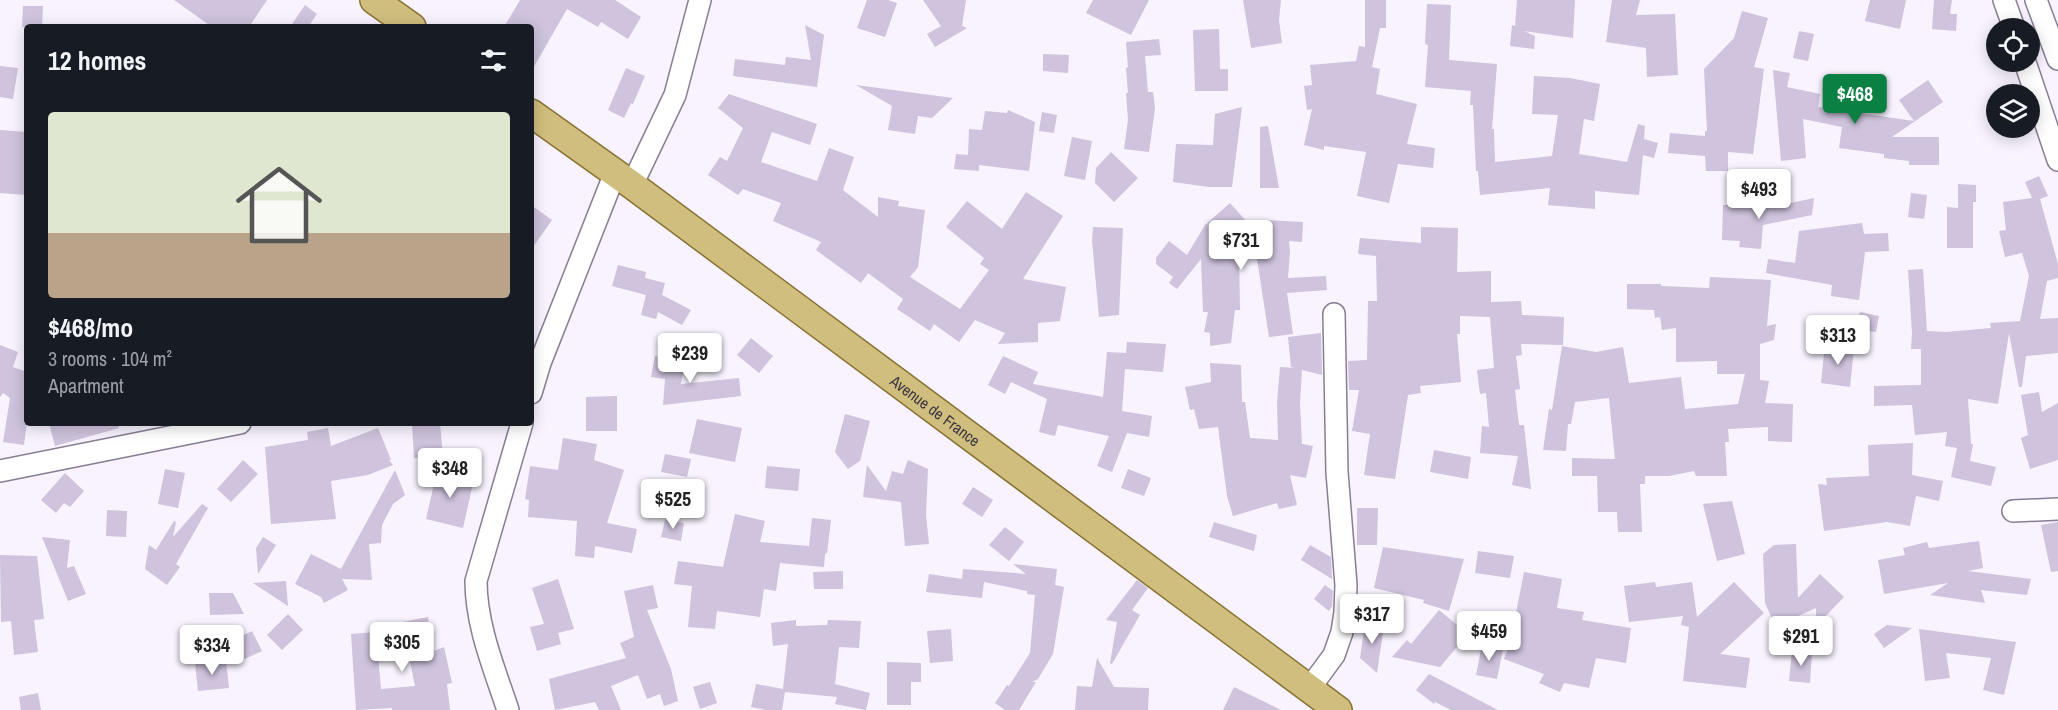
<!DOCTYPE html>
<html lang="en">
<head>
<meta charset="utf-8">
<style>
  body { margin:0; font-family:"Archivo Narrow",sans-serif; background:#20242c; color:#f1f3f6; height:100vh; display:flex; flex-direction:column; font-size:22px; white-space:nowrap }
  * { box-sizing:border-box; margin:0 }
  p { font-size:20px; color:#9ea1a6 }
  .icon { flex:none; width:33px; height:33px; fill:none; stroke:currentColor; stroke-width:2; stroke-linecap:round; stroke-linejoin:round }
  .map { position:relative; flex:1; overflow:hidden }
  .sheet { position:absolute; left:24px; top:24px; width:510px; height:402px; display:flex; flex-direction:column; background:#171b24; border-radius:6px; box-shadow:0 3px 15px #0003 }
  .sheet>* { flex:none }
  .controls { position:absolute; left:1986px; top:18px; display:grid; gap:12px }
  .controls a { display:grid; place-items:center; width:54px; height:54px; border-radius:50%; background:#171b24; box-shadow:0 3px 15px #0003; font-size:30px }
  .price { position:absolute; translate:-50% -51px; padding:0 14px; border-radius:6px; background:#fff; color:#222; font-size:20px; line-height:39px; filter:drop-shadow(0 2px 3px #0008) }
  .price::after { content:''; position:absolute; left:50%; top:36px; width:18px; height:14px; margin-left:-9px; background:inherit; clip-path:polygon(0 0,100% 0,50% 100%) }
  .price.current { background:#0b8043; color:#fff }
  ul { padding:0; list-style:none }
  li { display:grid; align-content:center; gap:12px; height:318px; padding:0 24px }
  li span { display:grid; place-items:center; height:186px; border-radius:6px; color:#555 }
  li>.icon { margin-inline-start:auto }
  span .icon { width:108px; height:108px; fill:#fffc; stroke-width:1 }
  li b { font-size:26px }
  h2 { display:flex; justify-content:space-between; align-items:center; height:72px; padding:0 24px; font-size:26px }
  .map>svg:first-child { display:block }
  .building { fill:#cfc3dd }
  .lines { fill:none; stroke-linecap:round; stroke-linejoin:round }
  .minor-casing { stroke:#887d95; stroke-width:24 }
  .major-casing { stroke:#887231; stroke-width:30 }
  .minor { stroke:#fff; stroke-width:21 }
  .major { stroke:#d0be7e; stroke-width:27 }
  .labels { text-anchor:middle; stroke-width:5; stroke-linejoin:round; paint-order:stroke }
  .street-label { font-size:16px; fill:#3c3742; stroke:#f8f3fe }
</style>
</head>
<body>
<div class="map">
<svg width="2058" height="710" viewBox="0 0 2058 710">
  <rect width="100%" height="100%" fill="#f8f3fe"/>
  <path class="building" d="M174,0H267L249,27H212Z
    M520,0H615L641,17L628,39L601,22L598,27L567,9L531,72V27H504Z
    M867,0H888L897,3L885,37L857,28Z
    M923,0H966L962,26L967,28L935,47L927,34L941,26Z
    M1093,0H1149L1131,35L1086,13Z
    M1243,0H1281L1279,20L1282,43L1251,48Z
    M1365,0H1386V28H1380L1372,67L1380,69L1376,94L1417,104L1407,144L1435,148L1433,168L1398,164L1389,203L1357,196L1366,152L1324,146V150L1304,145L1312,109L1307,110L1304,86L1312,85L1310,65L1356,61L1359,46L1365,47Z
    M1517,0H1575L1573,38L1524,31L1535,36L1534,49L1510,46L1512,25L1515,26Z
    M1612,0H1640L1636,15L1675,14L1678,75L1647,77L1646,48L1606,42Z
    M1870,0H1906L1900,29L1865,21Z
    M1934,0H1952L1950,14H1957L1956,31L1932,29Z
    M1427,4L1451,5L1449,60L1497,64L1492,129H1494L1495,162L1552,156L1558,115L1532,114L1534,76L1570,78L1600,84L1594,121L1584,119L1579,154L1627,162L1638,124L1645,126L1644,139L1658,143L1654,158L1643,155L1639,195L1595,191V209L1548,205L1550,188L1480,195L1478,171H1476L1473,105H1470L1471,91L1425,87L1428,45L1425,44Z
    M305,5L317,14L308,27H290Z
    M23,6H43L42,27H22Z
    M1742,11L1768,18L1754,67L1764,69L1753,154L1728,152V171H1706L1705,156L1668,153L1670,133L1705,136V131H1707L1704,69L1734,38Z
    M805,25L824,35L817,87L733,76L735,59L785,65L786,57L811,60Z
    M1219,29L1220,69H1228V91H1195L1193,30Z
    M1799,31L1814,34L1808,61L1793,58Z
    M1159,39L1161,55L1145,56L1148,92H1153L1155,108L1149,152L1124,149L1128,120L1126,93H1128L1126,68L1128,67L1126,42Z
    M1043,54L1069,55L1068,73L1043,71Z
    M0,66L18,68L13,99L0,97Z
    M626,68L645,76L633,104L631,103L624,118L608,110Z
    M1773,70L1790,73L1787,87L1820,94L1818,107L1914,121L1899,100L1928,80L1943,102L1892,137H1939V165H1909V161L1884,158V154L1839,148L1842,127L1803,119L1806,158L1781,161Z
    M856,85L953,98L932,118L918,116L915,134L888,130L892,106Z
    M729,94L817,124L810,145L772,132L761,162L817,181L829,148L854,157L843,190L878,217V197L899,201L898,206L925,210L918,267L910,277L960,309L989,270L980,264L984,258L946,227L967,201L1002,229L1026,192L1063,216L1023,279L1066,287L1060,321L1038,323V342L998,344L1005,333L975,320L959,342L934,324L930,331L897,309L903,299L868,273L861,283L816,250L821,242L773,221L781,203L743,189L738,195L708,175L720,157L727,161L743,128L718,108Z
    M1242,107L1232,187H1209L1173,182L1176,144L1213,145L1215,114Z
    M1008,110L1035,122L1029,171L979,165V171L954,169L956,154L968,155L969,129L982,130L985,111L1007,113Z
    M1042,112L1057,115L1054,133L1039,131Z
    M1268,126L1279,188H1260V127Z
    M0,130L27,132V195L0,193Z
    M1072,137L1092,141L1085,180L1064,176Z
    M1111,152L1138,178L1114,202L1095,183L1096,168Z
    M2039,176L2048,196L2040,199L2058,264V278L2047,281L2040,319L2058,318V353L2026,356L2022,387H2019L2009,333L1998,404L1968,399L1971,444H1973L1970,461L1996,467L1991,486L1951,477L1957,448L1945,446L1947,432L1915,435L1912,405L1874,406V386L1921,385V349H1911L1912,333L1908,270L1923,269L1927,331L1946,332L1991,328L1990,323L2020,321L2029,276L2022,253L2005,257L1999,231L2006,230L2003,202L2032,198L2025,182Z
    M1958,184L1976,185V202H1973V248H1947V207L1958,208Z
    M1911,193L1927,195L1924,219L1908,217Z
    M1814,198L1812,215L1763,225L1761,249L1739,247L1740,241L1722,240L1723,205H1742L1767,202L1768,208Z
    M1230,203L1264,241L1265,220L1303,222L1302,242L1289,241L1290,251L1288,278L1326,276L1327,290L1287,293L1293,334L1269,337L1255,246L1239,248L1240,310H1235L1231,343L1210,346V333L1204,332L1208,312H1203L1201,259L1177,289L1169,283L1173,277L1156,264V258L1169,241L1187,255L1205,225Z
    M531,205L552,220L531,250Z
    M1862,223L1864,234L1888,233L1889,251L1865,252L1859,300L1831,296L1832,285L1766,273L1768,259L1795,263L1799,231Z
    M1093,227L1123,228L1119,315L1099,317L1092,241Z
    M1421,227L1458,228L1457,272L1491,271V302L1521,301L1522,315L1564,317L1563,345L1521,344L1522,355L1516,356L1520,389L1515,390L1519,425H1524L1531,489L1512,485L1518,456L1480,453L1482,426L1489,427L1486,393L1480,394L1477,370L1494,368L1490,317L1460,316V334H1457L1461,382L1420,386L1421,393L1408,395L1395,479L1364,475L1370,434L1352,431L1359,390H1349L1348,361L1367,360L1368,301H1377L1376,256L1358,254L1360,238L1421,243Z
    M618,265L646,272L645,278L665,283L662,295L691,310L682,325L658,312L656,319L641,315L646,295L612,286Z
    M1710,277L1771,280L1767,326L1776,324L1774,340L1760,344V380L1769,381L1765,403L1793,404L1792,442L1768,441V427L1728,429L1729,442H1725L1727,476H1696L1694,471L1669,476H1645V484H1640L1642,532H1618L1617,512H1598L1597,476H1572V458L1615,459L1609,398L1575,402L1571,424H1568L1566,451L1543,450L1549,409L1552,410L1562,346L1596,352L1623,347L1629,383L1681,377L1685,409L1738,404L1745,374H1717V361L1676,362V328L1662,330L1660,317L1655,318L1654,310L1627,309V284H1661V286L1709,288Z
    M1860,312L1879,316L1876,332L1857,329Z
    M1321,333L1322,375L1302,370L1300,403L1302,444L1313,446L1306,478L1290,475L1297,505L1279,509L1277,503L1233,516L1227,496L1218,427L1199,429L1194,409L1190,410L1185,387L1211,382L1210,363L1241,365L1242,402H1245L1250,438L1278,440L1277,403L1280,367L1296,368L1291,367L1288,337Z
    M751,338L773,356L759,373L737,355Z
    M1127,342L1166,344L1163,372L1125,369L1122,411L1152,416L1149,437L1127,433L1112,472L1097,466L1109,436L1058,425L1055,436L1039,432L1047,399L1011,382L1005,394L988,385L1003,356L1038,372L1033,384L1103,397L1107,352L1126,353Z
    M1825,344L1854,348L1850,387L1821,383Z
    M0,345L18,352L13,367L27,372V422L24,445L3,442L10,398L3,393L0,397Z
    M655,356L685,361L681,384L739,378L741,396L663,405L665,379L651,377Z
    M2039,392L2042,412L2058,403V460L2030,469L2021,438L2028,435L2021,395Z
    M617,396V431H586V397Z
    M845,414L870,421L860,461L848,469L835,452Z
    M697,419L742,428L735,462L689,453Z
    M49,423H118L119,428L55,446Z
    M412,423H440L443,456L414,458Z
    M328,428L331,446L378,428L391,460H389L393,465L368,475L331,481L336,519L271,524L265,447L308,440L307,432Z
    M563,438L597,444L594,460L624,470L607,523L637,529L632,553L595,546L594,558L575,556L577,521L528,517L529,500L525,499L530,466L558,470Z
    M1913,443L1912,475L1943,481L1939,501L1916,496L1910,526L1887,522L1824,531L1818,484L1827,485L1826,478L1869,476L1868,445Z
    M1434,450L1471,457L1468,479L1430,472Z
    M665,454L691,459L687,477L661,472Z
    M243,460L258,474L231,502L217,489Z
    M908,460L928,469L926,515L929,544L905,546L901,502L863,497L867,465L886,491L892,471L903,474Z
    M767,466L800,469L798,491L765,488Z
    M165,469L185,473L178,508L158,504Z
    M1128,469L1151,478L1144,496L1121,488Z
    M395,470L405,495L393,504L382,525L381,543L369,544L372,580L342,579L348,590L324,603L321,597L295,584L311,554L341,569Z
    M437,471L474,479L463,528L426,519Z
    M65,473L84,491L70,507L64,503L56,513L41,500Z
    M973,487L993,500L982,517L962,504Z
    M1732,501L1745,554L1717,561L1703,504Z
    M202,504L208,508L176,564L180,567L167,585L145,569L149,545L156,550L174,521L176,522L173,537Z
    M1357,508H1378L1377,545H1357Z
    M107,510L127,511L126,537L106,536Z
    M735,514L765,521L760,542L809,546L812,518L831,520L827,553L825,554L824,567L780,563L776,591L764,589L760,617L717,611L715,629L688,627L692,586L674,584L678,561L723,567Z
    M665,520L684,523L681,541L661,537Z
    M1214,522L1257,535L1254,551L1209,537Z
    M2058,522V571L2051,572L2041,525Z
    M1005,527L1024,542L1009,561L989,545Z
    M42,537L70,540L67,568L74,566L86,594L68,601Z
    M263,537L276,545L258,574L256,548Z
    M1979,541L1983,568L1968,571L2031,579L2027,595L1981,590L1985,603L1930,595L1948,583L1884,594L1878,560L1905,555L1903,548L1927,542L1929,548Z
    M1796,544L1798,598L1820,574L1844,597L1816,626V608L1769,629L1774,623L1765,603L1763,554L1774,545Z
    M1310,545L1331,557L1332,579L1301,560Z
    M1383,547L1464,559L1449,611L1423,603L1424,600L1374,588Z
    M1478,551L1514,556L1510,578L1475,573Z
    M0,555L37,556L44,619L34,620L38,652L14,655L11,621L1,622Z
    M1013,564L1057,569L1055,585L1064,587L1053,654L1038,679L1032,682H1036L1019,710H1005L995,703L1007,685L1009,686L1030,653L1035,595L1027,594V591L984,582L982,598L926,592L929,574L962,579L963,569L1026,574Z
    M843,571V589H814L813,572Z
    M1524,572L1562,579L1557,608L1584,612L1582,620L1631,628L1626,663L1596,658L1589,688L1564,683L1560,692L1539,683L1544,674L1504,659L1519,619L1515,618Z
    M558,579L574,629L558,633L561,644L537,651L530,627L544,624L532,588Z
    M1137,580L1148,588L1132,610L1140,615L1112,664L1110,663L1117,622L1106,620Z
    M286,581L288,606L253,583Z
    M1655,582L1656,587L1692,582L1697,617L1734,582L1764,613L1720,654L1750,658L1746,688L1683,681L1689,627L1681,625L1683,616L1629,622L1624,586Z
    M653,585L658,608L647,610L671,669L678,701L664,706L660,694L647,699L638,675L611,686L621,710H599L595,702L555,710L549,679L626,658L620,643L634,637L624,591Z
    M1325,585L1333,591L1332,606L1329,611L1314,599Z
    M209,593H233L244,614L210,615Z
    M1439,610L1468,634L1440,667L1392,657L1407,640L1411,644Z
    M288,614L303,630L282,650L267,635Z
    M428,617L434,651L444,647L452,683L447,684L450,710H392V708L356,710L351,634L376,632L381,689L415,686L402,622Z
    M796,620V626L827,625L828,620L861,621L859,648L839,647L835,684L870,693L866,710L835,704L837,697L785,692L782,710H766L751,707L756,684L783,689L788,644L773,646L771,623Z
    M1365,623L1384,626L1377,673L1360,658Z
    M1887,625L1912,628L1884,648L1874,634Z
    M951,629L953,661L930,663L927,631Z
    M1919,629L2016,642L2004,695L1983,690L1991,658L1946,653L1950,678L1925,681Z
    M252,631L262,651L238,662L228,643Z
    M1482,645L1503,649L1497,679L1476,675Z
    M1792,651L1812,652L1810,683L1789,681Z
    M1097,658L1114,687L1149,688L1148,710H1075L1077,686L1092,687Z
    M226,660L229,688L198,691L195,663Z
    M887,662L921,663V682H911V705H887Z
    M1429,674L1498,710H1451L1435,702L1434,704L1416,690Z
    M710,682L717,703L700,709L693,687Z
    M1234,687L1281,710H1223Z
    M38,693L41,710H21L19,697Z"/>
  <g class="lines">
    <g class="minor-casing">
      <path id="minor" d="M2004,0L2014,28
        M2036,0L2058,59
        M2025,62L2058,160
        M632,185L675,95L700,0
        M531,393L540,363L615,173
        M0,471L240,423
        M2013,511L2058,509
        M1309,689L1334,655L1342,632L1345,612L1346,585L1337,472L1334,314
        M508,710C494,668 476,625 476,581L522,423"/>
    </g>
    <g class="major-casing">
      <g id="major">
        <path d="M374,0L412,27"/>
        <path id="s1" d="M531,113L632,185L1338,710"/>
      </g>
    </g>
    <use href="#minor" class="minor"/>
    <use href="#major" class="major"/>
  </g>
  <g class="labels">
    <g class="street-label">
      <text dy="6" stroke="none"><textPath href="#s1" startOffset="502">Avenue de France</textPath></text>
    </g>
  </g>
</svg>
<div class="controls">
<a><svg class="icon" aria-label="locate" viewBox="0 0 24 24"><circle cx="12" cy="12" r="6"/><path d="M12 2v4M12 18v4M2 12h4M18 12h4"/></svg></a>
<a><svg class="icon" aria-label="layers" viewBox="0 0 24 24"><path d="M12 4l9 5-9 5-9-5zM3 14l9 5 9-5"/></svg></a>
</div>
<b class="price current" style="left:1855px;top:125px">$468</b>
<b class="price" style="left:1759px;top:220px">$493</b>
<b class="price" style="left:1241px;top:271px">$731</b>
<b class="price" style="left:1838px;top:366px">$313</b>
<b class="price" style="left:690px;top:384px">$239</b>
<b class="price" style="left:450px;top:499px">$348</b>
<b class="price" style="left:673px;top:530px">$525</b>
<b class="price" style="left:1372px;top:645px">$317</b>
<b class="price" style="left:1489px;top:662px">$459</b>
<b class="price" style="left:1801px;top:667px">$291</b>
<b class="price" style="left:402px;top:673px">$305</b>
<b class="price" style="left:212px;top:676px">$334</b>
<section class="sheet">
<h2>12 homes<svg class="icon" aria-label="filters" viewBox="0 0 24 24"><path d="M4 7h16M4 17h16"/><circle cx="9" cy="7" r="2"/><circle cx="15" cy="17" r="2"/></svg></h2>
<ul>
<li><span style="background:linear-gradient(#dfe7d0 65%,#b9a48a 0)"><svg class="icon" aria-label="home" viewBox="0 0 24 24"><path d="M3 11l9-7 9 7M6 9v11h12V9"/></svg></span><div><b>$468/mo</b><p>3 rooms · 104 m²</p><p>Apartment</p></div></li>
</ul>
</section>
</div>
</body>
</html>
